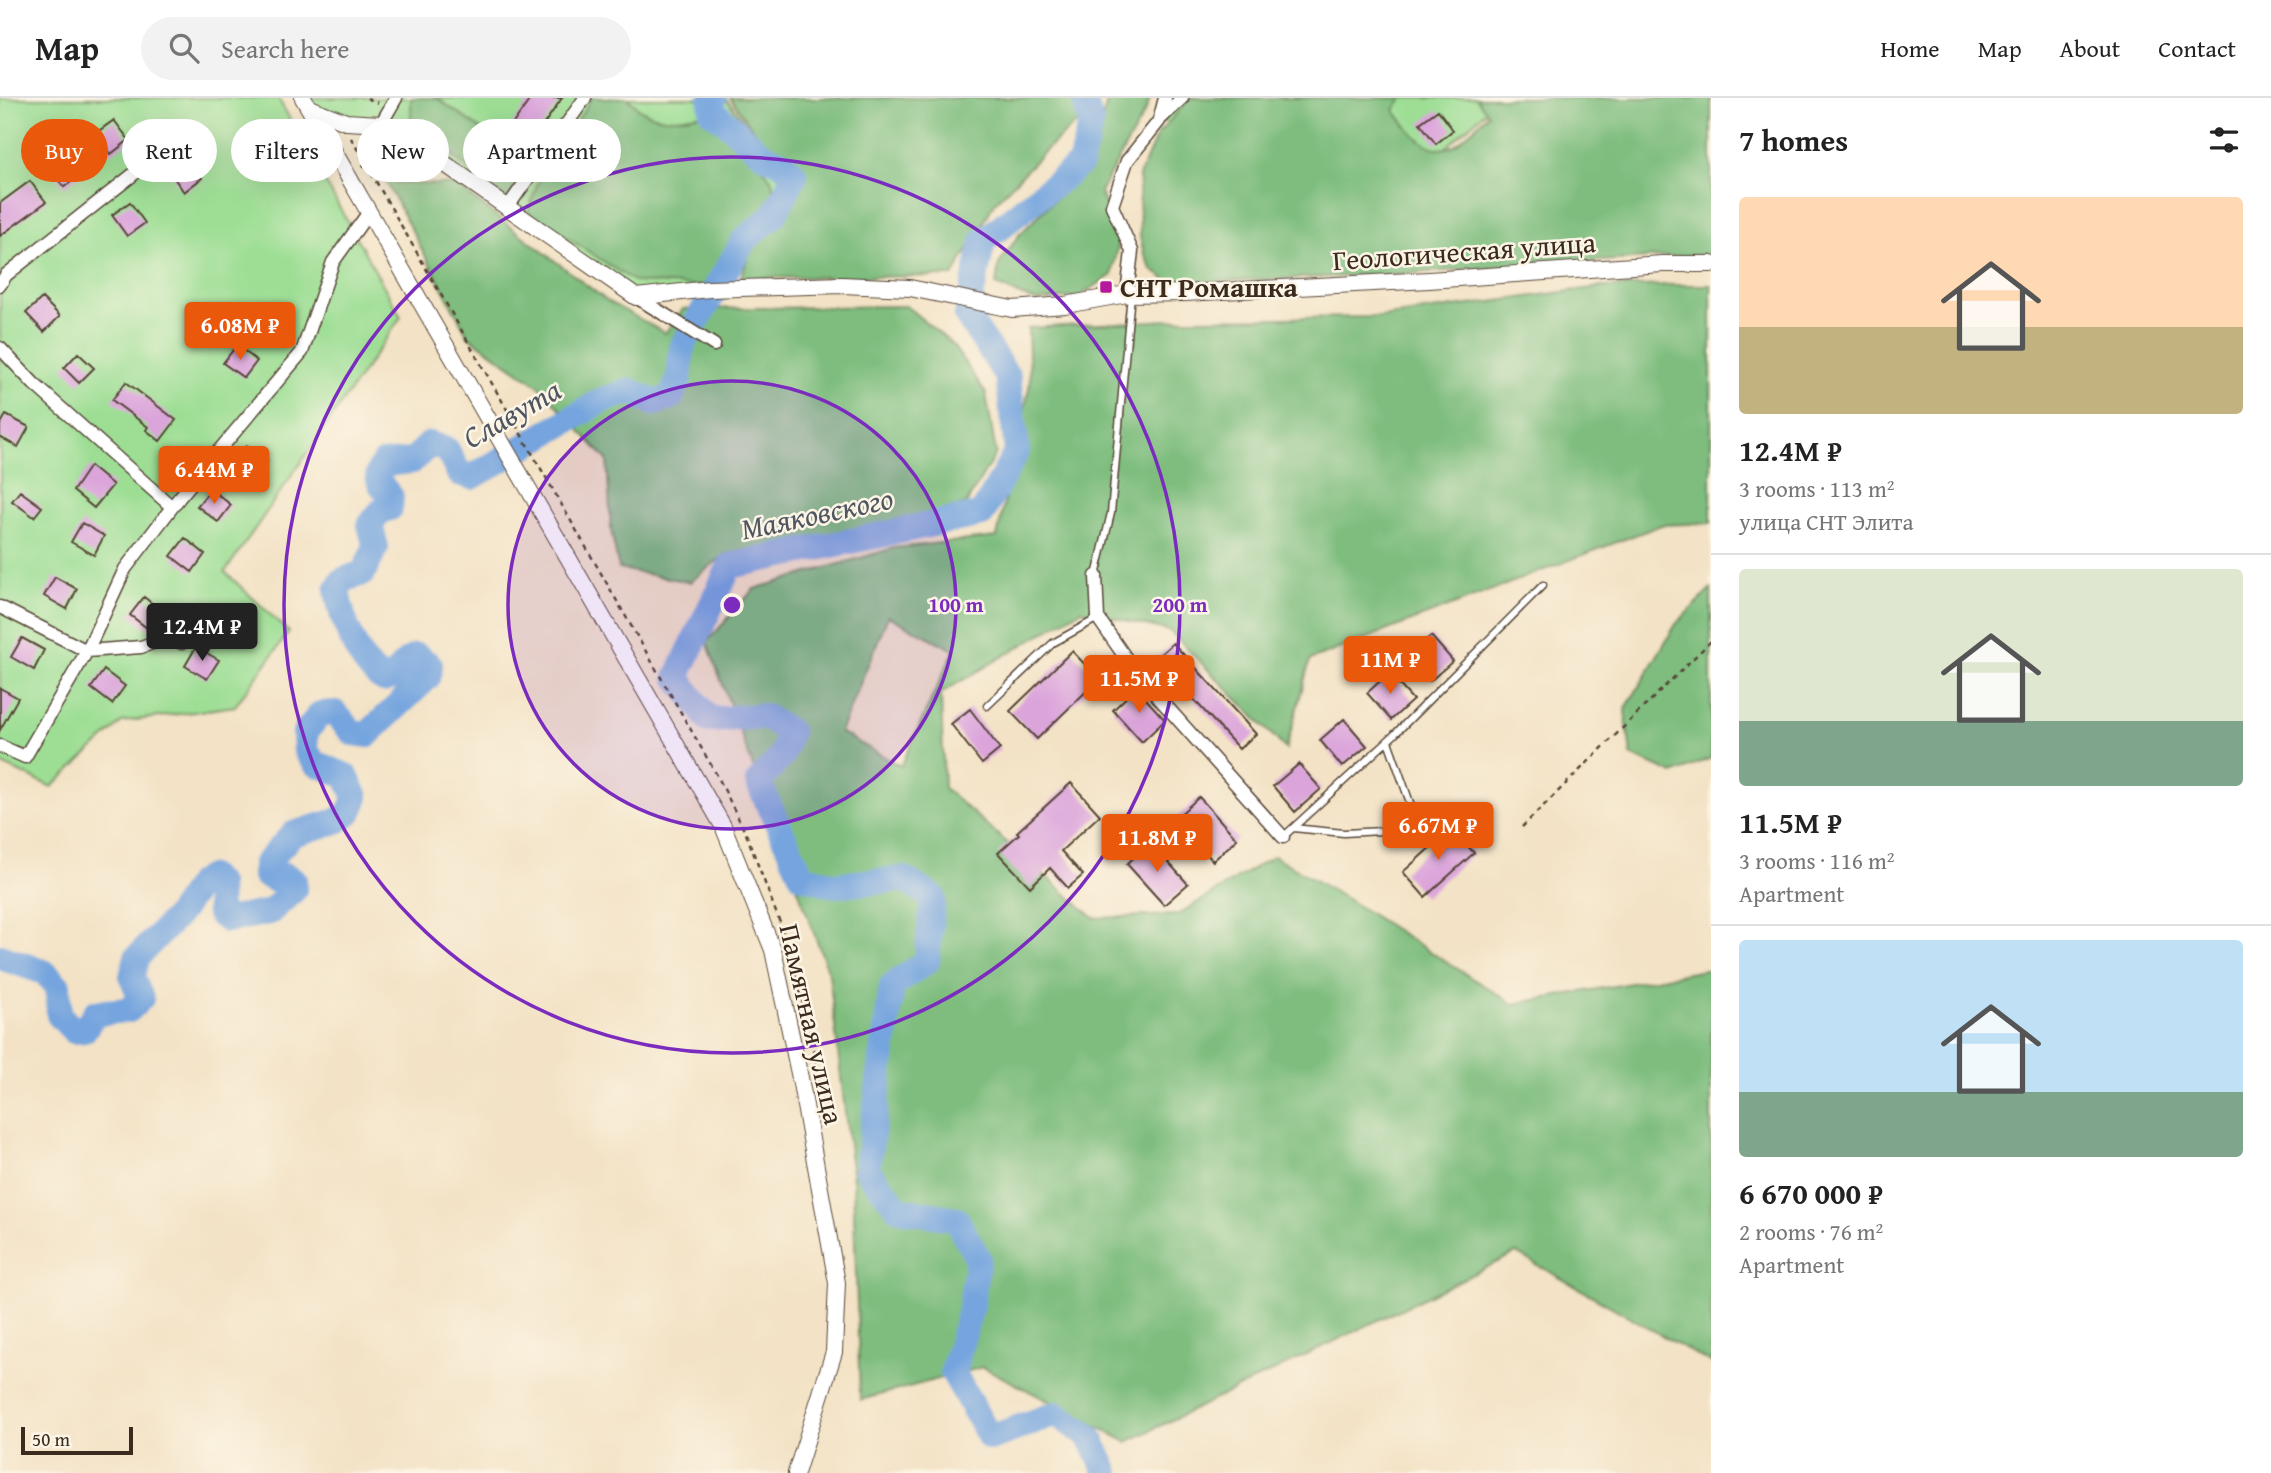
<!DOCTYPE html>
<html lang="en">
<head>
<meta charset="utf-8">
<style>
  body { margin:0; font-family:"Gentium Book Plus",serif; background:#f2f2f2; color:#222; height:100vh; display:flex; flex-direction:column; font-size:26px; white-space:nowrap }
  * { box-sizing:border-box; margin:0 }
  p { font-size:23px; color:#767676 }
  .icon { flex:none; width:38px; height:38px; fill:none; stroke:currentColor; stroke-width:2; stroke-linecap:round; stroke-linejoin:round }
  .map { position:relative; flex:1; overflow:hidden }
  .drawer { display:flex; flex-direction:column; background:#fff; width:560px }
  .drawer>* { flex:none }
  .banner { position:absolute; left:21px; top:21px; width:665px; height:63px; display:flex; gap:14px }
  .scale { position:absolute; left:21px; bottom:18px; width:112px; box-sizing:border-box; padding-left:7px; border:4px solid #3b2a1e; border-top:0; font-size:19px; line-height:24px; white-space:nowrap; color:#3b2a1e; -webkit-text-stroke:5px #fcf5e5; paint-order:stroke }
  .price { position:absolute; translate:-50% -60px; padding:0 16px; border-radius:7px; background:#ea580c; color:#fff; font-size:23px; line-height:46px; filter:drop-shadow(0 2px 4px #0008) }
  .price::after { content:''; position:absolute; left:50%; top:42px; width:21px; height:16px; margin-left:-10px; background:inherit; clip-path:polygon(0 0,100% 0,50% 100%) }
  .price.active { background:#222; color:#fff }
  ul { padding:0; list-style:none }
  li { display:grid; align-content:center; gap:14px; height:371px; padding:0 28px }
  li+li { border-top:2px solid #e0e0e0 }
  li span { display:grid; place-items:center; height:217px; border-radius:7px; color:#555 }
  li>.icon { margin-inline-start:auto }
  span .icon { width:126px; height:126px; fill:#fffc; stroke-width:1 }
  li b { font-size:30px }
  h2 { display:flex; justify-content:space-between; align-items:center; height:84px; padding:0 28px; font-size:30px }
  .chip { padding:0 24px; border-radius:32px; background:#fff; box-shadow:0 7px 28px #0002; font-size:24px; line-height:63px }
  .chip.active { background:#ea580c; color:#fff }
  header { display:flex; align-items:center; gap:42px; box-sizing:border-box; height:98px; padding:0 35px; background:#fff; border-bottom:2px solid #e0e0e0 }
  header strong { font-size:33px }
  nav { display:flex; gap:38px; margin-inline-start:auto; font-size:24px }
  .search { width:490px; height:63px; background:#f2f2f2; display:flex; align-items:center; gap:18px; box-sizing:border-box; padding:0 24px; border-radius:38px; color:#767676; font-size:26px }
  main { display:flex; flex:1; min-height:0 }
  .map>svg:first-child { display:block }
  .green { fill:#9dde94; stroke:#6c8459; stroke-width:2 }
  .forest { fill:#7ebd7e; stroke:#5c744e; stroke-width:2; fill-rule:evenodd }
  .lines { fill:none; stroke-linecap:round; stroke-linejoin:round }
  .river { stroke:#75a4de; stroke-width:26 }
  .building { fill:#dba4db }
  .service-casing { stroke:#574637; stroke-width:9 }
  .minor-casing { stroke:#574637; stroke-width:15 }
  .tertiary-casing { stroke:#574637; stroke-width:18 }
  .path { stroke:#574637; stroke-width:2.5; stroke-dasharray:5 5; stroke-linecap:butt }
  .service { stroke:#fff; stroke-width:6 }
  .minor { stroke:#fff; stroke-width:12 }
  .tertiary { stroke:#fff; stroke-width:16 }
  .ring { fill:none; stroke:#7b2cbf; stroke-width:3.5 }
  .poi-dot { fill:#b5179e; stroke:#fcf5e5; stroke-width:2.5 }
  .labels { text-anchor:middle; stroke-width:5; stroke-linejoin:round; paint-order:stroke }
  .street-label { font-size:28px; fill:#3b2a1e; stroke:#fcf5e5 }
  .poi-label { font-size:28px; font-weight:bold; fill:#3b2a1e; stroke:#fcf5e5; text-anchor:start }
  .water-label { font-size:30px; font-style:italic; fill:#4f5561; stroke:#fcf5e5 }
  .centre { fill:#7b2cbf; stroke:#fcf5e5; stroke-width:3.5 }
  .ring-label { font-size:21px; text-anchor:middle; font-weight:bold; fill:#7b2cbf; stroke:#fcf5e5; stroke-width:5; stroke-linejoin:round; paint-order:stroke }
</style>
</head>
<body>
<header>
<strong>Map</strong>
<div class="search"><svg class="icon" aria-label="search" viewBox="0 0 24 24"><circle cx="10" cy="10" r="6"/><path d="M15 15l6 6"/></svg>Search here</div>
<nav><a>Home</a><a>Map</a><a>About</a><a>Contact</a></nav>
</header>
<main>
<div class="map">
<svg width="1711" height="1375" viewBox="0 0 1711 1375">
  <rect width="100%" height="100%" fill="#fcf5e5"/>
  <filter id="ink" filterUnits="userSpaceOnUse"><feTurbulence type="fractalNoise" baseFrequency=".0143" numOctaves="2"/><feDisplacementMap in="SourceGraphic" scale="14" xChannelSelector="R" yChannelSelector="G"/><feConvolveMatrix kernelMatrix="1 2 1 2 8 2 1 2 1" color-interpolation-filters="sRGB"/></filter>
  <filter id="wash" filterUnits="userSpaceOnUse"><feTurbulence type="fractalNoise" baseFrequency=".00686" numOctaves="4" result="noise"/><feDisplacementMap in="SourceGraphic" scale="28" xChannelSelector="R" yChannelSelector="G"/><feGaussianBlur stdDeviation="1.57" result="paint"/><feColorMatrix in="noise" values="0 0 0 0 0 0 0 0 0 0 0 0 0 0 0 0 0 1.4 0 .05"/><feComposite in="paint" operator="in"/></filter>
  <g filter="url(#wash)">
    <rect width="100%" height="100%" fill="#f3e2c5"/>
    <path class="green" d="M0,0H278L401,219L225,474L289,534L235,608L122,624L52,689L0,665Z
      M303,0H725L776,61L788,68L795,77L774,117L709,191L636,199L412,43L346,24Z
      M1165,0H1500L1429,65L1159,23Z"/>
    <path class="forest" d="M411,0H437L531,67L506,102L411,23Z
      M592,0H628C650,26 676,22 706,15L740,39L772,83L775,101L713,182L700,188L635,184L528,114L538,84Z
      M730,0H1074L1078,24L1050,48L995,104L953,178L741,180L750,152L793,96L799,68L764,46Z
      M1108,0H1150L1146,12L1100,94L1120,139L1112,177L1078,199L1035,203L996,187L999,166L1019,137L1074,83L1100,29Z
      M1190,0H1403L1394,12C1407,28 1425,58 1450,49C1460,46 1479,24 1488,16L1476,0H1711V156L1378,177L1172,185L1152,172L1144,156L1140,138L1139,78L1157,37Z
      M385,82C408,88 433,85 456,87L606,202L665,235L683,211L906,208L952,246L986,296L996,355L966,406L923,419L860,432L726,456L690,484L619,471L611,432L607,362L539,288L468,238Z
      M1672,187H1711V425L1661,427L1310,562L1286,651L1170,533L1082,512L941,595L944,690L1094,820L1177,817L1274,758L1350,803L1513,906L1711,871V1265L1516,1155L1127,1344L983,1269L860,1302L853,1082L829,876L707,544L754,491L894,450L997,439L1030,285L1028,230L1189,221L1381,219L1600,189ZM888,518L954,552L901,668L840,634Z
      M1711,491V660L1673,676L1631,657L1625,612L1676,526Z"/>
    <g class="lines">
      <path class="river" d="M1084,0L1091,25L1080,66L983,143L967,218L1008,279L1017,353L982,416L730,468L677,579L709,622L764,618L790,634L781,659L758,684L802,778L835,787L904,781L933,799L927,863L892,888L867,1072L899,1111L956,1121L978,1160L971,1208L953,1274L990,1340L1056,1316L1090,1339L1107,1375
        M0,859L44,874L58,888L59,917L74,933L84,932L95,915L129,912L141,900L132,879L137,859L178,817L200,785L210,779L218,786L219,816L227,822L270,814L294,792V782L285,777L273,781L265,777L266,765L293,736L337,723L349,715L356,699L346,678L315,665L306,653L305,635L320,616L335,615L353,635L367,637L427,580L430,567L417,558C399,564 402,576 384,582C358,568 341,520 337,492L343,482L363,475L376,449L370,427L381,413L390,410L391,399C381,388 373,379 383,366L412,363L430,346L447,352L459,375L472,379L603,302L631,293L654,305L671,299L679,281L682,249L744,142L774,117L795,77C785,63 771,63 759,53C742,41 731,25 712,14L711,3L714,0"/>
    </g>
    <g id="blocks">
      <path class="building" d="M531,0H562L530,46L509,31Z
        M1438,12L1453,32L1436,46L1420,25Z
        M114,22L129,42L111,56L96,35Z
        M370,54L385,61L379,75L363,68Z
        M66,55L82,76L64,89L48,68Z
        M186,59L202,80L184,94L169,73Z
        M30,83L46,104L0,138V105Z
        M130,104L145,125L127,138L112,117Z
        M42,200L60,218L44,234L26,215Z
        M237,247L257,263L244,280L223,265Z
        M78,255L94,270L79,285L64,270Z
        M126,284L176,322L160,343L146,332L148,329L112,302Z
        M6,317L29,329L18,349L0,339V327Z
        M247,348L267,364L254,382L233,366Z
        M90,368L113,387L94,410L73,393Z
        M211,391L231,407L218,424L197,408Z
        M20,393L42,409L34,419L12,403Z
        M82,425L104,438L94,457L71,444Z
        M185,440L205,456L192,474L171,458Z
        M55,479L77,491L67,511L44,498Z
        M144,499L164,515L151,533L130,517Z
        M1431,538L1453,563L1430,583L1407,559Z
        M22,540L44,552L34,572L11,559Z
        M1173,545L1256,636L1239,651L1156,560Z
        M196,549L219,562L207,581L185,568Z
        M1072,553L1099,581L1037,641L1010,613Z
        M104,572L125,588L112,606L91,590Z
        M1389,575L1413,602L1391,622L1367,595Z
        M0,590L18,600L0,632Z
        M1136,590L1165,622L1142,644L1113,612Z
        M970,611L1000,651L982,666L951,626Z
        M1344,621L1367,648L1342,669L1320,642Z
        M1299,666L1321,691L1295,714L1273,688Z
        M1071,685L1100,717L1061,753L1083,777L1068,790L1050,770L1030,789L998,755L1019,736L1017,734Z
        M1199,699L1237,741L1213,763L1175,721Z
        M1452,730L1474,755L1425,799L1403,774Z
        M1150,744L1188,786L1164,807L1127,766Z"/>
    </g>
  </g>
  <g filter="url(#ink)">
    <use href="#blocks" fill-opacity="0" stroke="#574637" stroke-width="2"/>
    <g class="lines">
      <g class="service-casing">
        <path id="service" d="M1096,478L1111,415L1131,196
          M987,608L1053,545L1098,520
          M1293,730L1344,735L1401,732L1413,713L1388,643
          M1283,739L1394,637L1543,487"/>
      </g>
      <g class="minor-casing">
        <path id="minor" d="M1159,22L1182,0
          M381,26L396,0
          M507,110L585,0
          M0,187L6,177L173,45
          M1127,196L1132,153L1112,108L1127,63L1159,23L1165,0
          M636,199L714,247
          M0,250L34,286L172,409
          M1096,478L1098,520L1134,572L1283,739
          M0,509L87,553L125,471L179,400L302,254L333,164L369,114
          M0,648L25,659L87,553L141,549L172,538L182,545"/>
      </g>
      <g class="tertiary-casing">
        <path id="tertiary" d="M303,0L723,728L773,852L800,980L837,1185L834,1254L796,1375
          M309,10L346,24L381,26L412,43L636,199L709,191L842,187L910,190L1012,211L1065,207L1127,196L1185,195L1429,182L1662,166H1711"/>
      </g>
      <path class="path" d="M367,0L378,5
        M351,40L718,679L747,738L785,838
        M1522,729L1711,543
        M790,854L812,941L823,1006"/>
      <use href="#service" class="service"/>
      <use href="#minor" class="minor"/>
      <use href="#tertiary" class="tertiary"/>
    </g>
  </g>
  <circle cx="732" cy="507" r="224" fill="#7b2cbf" fill-opacity=".12"/>
  <g class="ring">
    <circle cx="732" cy="507" r="224"/>
    <circle cx="732" cy="507" r="448"/>
  </g>
  <rect class="poi-dot" x="1099" y="182" width="14" height="14" rx="3.5"/>
  <g class="labels">
    <g class="street-label">
      <text transform="translate(1464 153) rotate(-4)" y="10">Геологическая улица</text>
      <text transform="translate(812 926) rotate(77)" y="10">Памятная улица</text>
    </g>
    <g class="poi-label">
      <text x="1120" y="199">СНТ Ромашка</text>
    </g>
    <g class="water-label">
      <text transform="translate(512 316) rotate(-30)" y="10">Славута</text>
      <text transform="translate(817 416) rotate(-12)" y="10">Маяковского</text>
    </g>
  </g>
  <circle cx="732" cy="507" r="10" class="centre"/>
  <g class="ring-label">
    <text x="956" y="514">100 m</text>
    <text x="1180" y="514">200 m</text>
  </g>
</svg>
<div class="scale">50 m</div>
<b class="price" style="left:240px;top:264px">6.08M ₽</b>
<b class="price" style="left:214px;top:408px">6.44M ₽</b>
<b class="price active" style="left:202px;top:565px">12.4M ₽</b>
<b class="price" style="left:1390px;top:598px">11M ₽</b>
<b class="price" style="left:1139px;top:617px">11.5M ₽</b>
<b class="price" style="left:1438px;top:764px">6.67M ₽</b>
<b class="price" style="left:1157px;top:776px">11.8M ₽</b>
<div class="banner">
<a class="chip active">Buy</a>
<a class="chip">Rent</a>
<a class="chip">Filters</a>
<a class="chip">New</a>
<a class="chip">Apartment</a>
</div>
</div>
<section class="drawer">
<h2>7 homes<svg class="icon" aria-label="filters" viewBox="0 0 24 24"><path d="M4 7h16M4 17h16"/><circle cx="9" cy="7" r="2"/><circle cx="15" cy="17" r="2"/></svg></h2>
<ul>
<li><span style="background:linear-gradient(#ffd9b3 60%,#c2b280 0)"><svg class="icon" aria-label="home" viewBox="0 0 24 24"><path d="M3 11l9-7 9 7M6 9v11h12V9"/></svg></span><div><b>12.4M ₽</b><p>3 rooms · 113 m²</p><p>улица СНТ Элита</p></div></li>
<li><span style="background:linear-gradient(#dfe7d0 70%,#7fa58c 0)"><svg class="icon" aria-label="home" viewBox="0 0 24 24"><path d="M3 11l9-7 9 7M6 9v11h12V9"/></svg></span><div><b>11.5M ₽</b><p>3 rooms · 116 m²</p><p>Apartment</p></div></li>
<li><span style="background:linear-gradient(#bfe0f5 70%,#7fa58c 0)"><svg class="icon" aria-label="home" viewBox="0 0 24 24"><path d="M3 11l9-7 9 7M6 9v11h12V9"/></svg></span><div><b>6 670 000 ₽</b><p>2 rooms · 76 m²</p><p>Apartment</p></div></li>
</ul>
</section>
</main>
</body>
</html>
